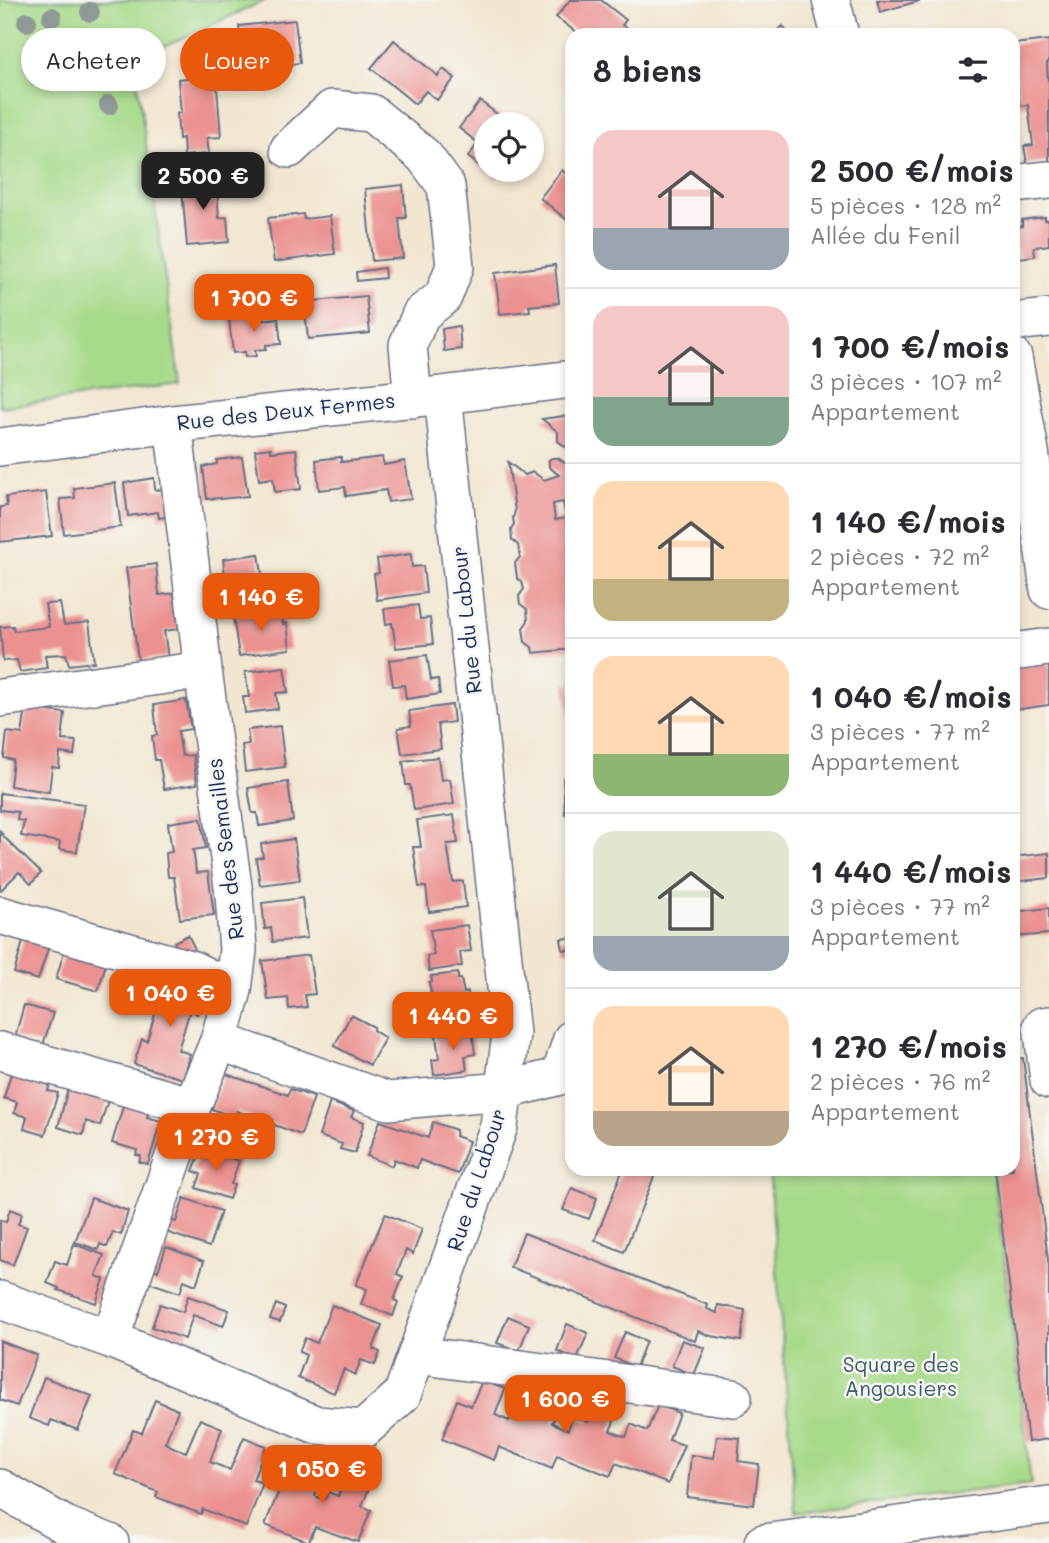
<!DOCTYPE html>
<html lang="fr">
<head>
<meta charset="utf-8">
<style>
  body { margin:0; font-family:Mali,sans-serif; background:#f2f2f3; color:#2b2b33; height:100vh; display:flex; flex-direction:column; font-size:26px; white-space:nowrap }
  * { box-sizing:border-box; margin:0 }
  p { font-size:23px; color:#7c7c81 }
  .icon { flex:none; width:38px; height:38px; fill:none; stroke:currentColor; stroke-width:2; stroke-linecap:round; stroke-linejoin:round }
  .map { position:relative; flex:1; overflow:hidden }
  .side { position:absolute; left:565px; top:28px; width:455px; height:1148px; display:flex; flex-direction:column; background:#fff; border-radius:21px; box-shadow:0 4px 10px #0003 }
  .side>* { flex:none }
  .top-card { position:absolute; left:21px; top:28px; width:439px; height:63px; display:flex; gap:14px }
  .tools { position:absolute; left:474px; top:112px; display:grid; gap:14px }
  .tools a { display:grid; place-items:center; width:70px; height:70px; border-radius:50%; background:#fff; box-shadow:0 4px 10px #0003; font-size:35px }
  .price { position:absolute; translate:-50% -60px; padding:0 16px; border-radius:14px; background:#ea580c; color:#fff; font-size:23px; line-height:46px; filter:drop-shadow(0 2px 4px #0008) }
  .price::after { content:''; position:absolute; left:50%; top:42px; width:21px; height:16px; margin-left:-10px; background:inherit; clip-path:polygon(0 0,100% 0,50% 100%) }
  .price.on { background:#222; color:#fff }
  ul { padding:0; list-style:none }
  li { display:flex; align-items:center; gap:21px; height:175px; padding:0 28px }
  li+li { border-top:2px solid #e1e1e2 }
  li span { display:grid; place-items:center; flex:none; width:196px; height:140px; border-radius:21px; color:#555 }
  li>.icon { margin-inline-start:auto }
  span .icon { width:84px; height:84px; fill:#fffc; stroke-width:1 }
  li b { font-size:30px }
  h2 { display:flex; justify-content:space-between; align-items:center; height:84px; padding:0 28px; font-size:30px }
  .pill { padding:0 24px; border-radius:32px; background:#fff; box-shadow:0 4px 10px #0003; font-size:24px; line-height:63px }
  .pill.on { background:#ea580c; color:#fff }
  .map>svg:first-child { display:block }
  .green { fill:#a7da8a; stroke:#618474; stroke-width:2 }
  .building { fill:#eb9190; fill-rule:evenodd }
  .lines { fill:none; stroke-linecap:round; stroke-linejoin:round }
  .minor-casing { stroke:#666f86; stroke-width:40 }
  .minor { stroke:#fff; stroke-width:37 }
  .tree { fill:#8f9997 }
  .labels { text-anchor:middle; stroke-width:5; stroke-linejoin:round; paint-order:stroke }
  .street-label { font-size:21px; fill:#1b2f5e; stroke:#f6f6f2 }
  .park-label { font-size:21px; fill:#3e5a69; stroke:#f6f6f2 }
</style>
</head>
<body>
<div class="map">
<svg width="1049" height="1543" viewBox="0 0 1049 1543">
  <rect width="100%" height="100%" fill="#f6f6f2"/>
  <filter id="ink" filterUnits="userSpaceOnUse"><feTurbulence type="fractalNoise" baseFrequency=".0143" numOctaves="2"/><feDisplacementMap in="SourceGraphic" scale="14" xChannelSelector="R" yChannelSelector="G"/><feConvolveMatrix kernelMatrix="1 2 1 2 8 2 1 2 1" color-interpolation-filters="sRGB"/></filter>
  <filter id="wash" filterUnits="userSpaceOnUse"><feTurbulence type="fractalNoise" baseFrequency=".00686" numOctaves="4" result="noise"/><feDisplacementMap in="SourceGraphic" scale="28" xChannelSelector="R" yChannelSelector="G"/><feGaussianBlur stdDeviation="1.57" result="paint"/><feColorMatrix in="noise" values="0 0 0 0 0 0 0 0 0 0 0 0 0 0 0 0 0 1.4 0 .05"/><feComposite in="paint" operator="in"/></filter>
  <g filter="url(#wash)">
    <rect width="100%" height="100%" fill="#f2e6d0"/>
    <path class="green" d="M0,0H266L134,60L180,384L0,407Z
      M769,1169H993L1031,1484L796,1513Z"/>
    <g id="blocks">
      <path class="building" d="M570,0H601L626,20L622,25L635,35H580L556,17Z
        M877,0H919V1L880,12Z
        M295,20L300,63L275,66L274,60L243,64L239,26Z
        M783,26L789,35H772Z
        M394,40L438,76L443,69L455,78L437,100L426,91L415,104L371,68Z
        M1049,40V62L1047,63L1048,79L1049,78V161L1027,164L1024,146L1033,145L1028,105L1020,106L1013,57V44Z
        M216,75L221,137L207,138L209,154L184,156L183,138L179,139L177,113H181L178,79Z
        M480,101L510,124H486V170H504L497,179L468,157L478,143L459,128Z
        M562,170L572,179V224L540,198Z
        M218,175L219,189H217L219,218L227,217L229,242L187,246L181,178Z
        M403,185L406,218H399L403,258L372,261L365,189Z
        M303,214L304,219L330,216L335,254L274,262L268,218Z
        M1045,217V220H1049V245L1034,247L1035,256L1019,258L1018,249L1013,250V228L1022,226V220Z
        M555,265L559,303L529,306L530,311L500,314L495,273Z
        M384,268L385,278L357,281L356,272Z
        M366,296L370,333L308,339L304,302Z
        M263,315V320L278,318L281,344L266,345V349L255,350L256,356L245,357V352L233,353L229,319Z
        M459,326L461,349L444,351L442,329Z
        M572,415V493L571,492L572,506V649L533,653L532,647L525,642L523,628L528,621L527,609L520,604L519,596L524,589L522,582L517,578L515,563L520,557L518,545L512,540L511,529L514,524L513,518L515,511L508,462L525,475L533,472L544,480L559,475L549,467V460L552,458H558L569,466L568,449L558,441V432L542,419ZM563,502L566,518L555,520L553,504Z
        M271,448V452L296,449L301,489L275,492L273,478L259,480L255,450Z
        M242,457L248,496L221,499V498L207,499L203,467L217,464V460Z
        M341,457V462L382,457L384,465L405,461L411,499L388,502L386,490L346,496L345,487L319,490L316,460Z
        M154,478L155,490L169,489L172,516L159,518L158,512L128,516L124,483Z
        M115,483L121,527L64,534L60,499L75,498L74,488Z
        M46,492L52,536L0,542V507L7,506L6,497Z
        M259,554L265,595L231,599L229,585H226L223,559Z
        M411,554L412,567L423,566L426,593L377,600L374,574L379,573L377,559Z
        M156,564L159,595L174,593L179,629L164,631L168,657L138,660L126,568Z
        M60,603L64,625L89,622L94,662L69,665L66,654L45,655L47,668L20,672L17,660L3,661L0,627L13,626L14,631L49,627L45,604Z
        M418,605L420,619L430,618L433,644L396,648L392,623L386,624L384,609Z
        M281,610L283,624L287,623L290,649L239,656L233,616Z
        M427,655L431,680L438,679L440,694L406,699L404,685L393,686L389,660Z
        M1049,664V705L1013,710V668Z
        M284,667L288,692L276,693L278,709L245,713L243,697H249L245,672Z
        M572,684V727H571L565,685Z
        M186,700L191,729L178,731L182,756L193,755L197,784L164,789L159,760H155L152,736L157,735L154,705Z
        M452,705L454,722L438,724L441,749L402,754L398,728L411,726L409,711Z
        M26,708L65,713L62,740L76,741L74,755L60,753L59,768L52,767L49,792L10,786L13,760L4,758L7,732L22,734Z
        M280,726L285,767L245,772L242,745L249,744L247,730Z
        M438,757L441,780L450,779L454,804L414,810L410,785H406L403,761Z
        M572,776V813L565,814L563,778Z
        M288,782L293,821L259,826L257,813H252L248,788Z
        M0,793L84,804L77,852L59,849L60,842L21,836L24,821L17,820L18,812L0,810Z
        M454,815L458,843L447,844L453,882L463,881L466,907L429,912L426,887H419L413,847H421L417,820Z
        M201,818L206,848L193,850L195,862L196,873L208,872L214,915L180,919L174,877H168L166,853L172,852L168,823Z
        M0,831L5,838L41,873L31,884L19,872L1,890L0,889Z
        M294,839L300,880L260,885L256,858L263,857L261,844Z
        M1049,853V878L1013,882V857Z
        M302,898L307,938L273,942L271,928L265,929L262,903Z
        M1049,908V934L1013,937V912Z
        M467,925L471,951L460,952L462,966L429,971L427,956L434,955L430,930Z
        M188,935L196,951L183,958L174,942Z
        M24,938L49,946L38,980L14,973Z
        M570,938L572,950H563L561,939Z
        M66,945L108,957L98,991L56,979Z
        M309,955L315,994L305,995L307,1007L289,1009L288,998L268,1000L262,961Z
        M458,973V979H461L464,993L468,992L472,1018L433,1023L429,998H432L429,982H432L431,976Z
        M166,977L205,989L197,1014L190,1010L178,1050L190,1054L183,1079L134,1064L142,1039L147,1041Z
        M24,1005L53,1013L43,1045L15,1037Z
        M351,1015L374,1027L373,1030L385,1038L370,1065L334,1046Z
        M472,1030L475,1054L465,1056L467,1070L434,1075L432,1060L439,1059L436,1035Z
        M1023,1058L1049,1267V1439L1028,1442L995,1169H1013V1059Z
        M13,1067L50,1084L48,1091L58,1093L45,1135L24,1129L27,1117L14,1113L17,1102L4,1098Z
        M223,1073L288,1095L290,1089L314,1097L301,1135L237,1111L235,1118L212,1109Z
        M68,1088L110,1094L100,1126L86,1121L83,1135L58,1127Z
        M330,1102L354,1111L351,1117L364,1122L355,1153L340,1149L342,1144L319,1136Z
        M124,1103L148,1111L147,1117L161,1121L148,1164L139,1162L141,1156L136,1155L137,1150L112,1143Z
        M380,1121L428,1138L433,1122L456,1130L455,1136L469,1141L458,1174L420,1160L417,1168L394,1159L392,1166L367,1156Z
        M202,1148L239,1161L231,1184L234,1185L229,1199L196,1188L201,1174L193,1171Z
        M623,1169H657L624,1252L595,1240Z
        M572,1188L597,1198L589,1219L563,1210Z
        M91,1198L128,1211L121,1235L113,1232L107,1247L100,1244L98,1250L75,1242Z
        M184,1198L221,1211L209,1247L166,1232L170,1220L176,1222Z
        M10,1209L22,1214L18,1224L27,1227L13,1265L0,1260V1220L6,1222Z
        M385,1214L422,1229L413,1254L406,1250L397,1274L403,1277L394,1300L398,1302L393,1316L361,1304L367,1289L356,1285Z
        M524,1233L708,1305L707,1309L717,1313L718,1305L745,1310L741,1341L711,1336L698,1331L695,1341L510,1267Z
        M74,1244L104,1255L96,1276L104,1279L96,1303L58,1290L59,1288L47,1283L55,1261L67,1265Z
        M166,1247L204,1261L196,1285L184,1280L180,1293L148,1282L153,1269L158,1271Z
        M188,1296L229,1310L223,1326L193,1315L185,1339L152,1327L160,1304L183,1312Z
        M276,1304L285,1308L280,1322L270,1319Z
        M332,1305L382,1325L373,1349L380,1352L375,1365L361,1360L355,1375L344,1369L334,1393L298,1378L306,1355L299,1352L305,1338L317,1343Z
        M508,1316L529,1325L519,1351L497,1343Z
        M567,1324L588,1333L577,1359L557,1351Z
        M625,1332L646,1341L636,1367L614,1358Z
        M682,1340L705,1348L694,1375L672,1366Z
        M0,1341L37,1355L17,1406L0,1400Z
        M44,1377L92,1396L78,1430L51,1420L49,1426L29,1418Z
        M482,1381L505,1389L495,1415L509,1421L515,1408L529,1414L541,1388L563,1398L552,1423L568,1430L573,1416L588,1422L599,1397L621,1404L610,1431L626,1437L631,1424L647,1431L658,1405L679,1413L669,1440L684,1445L668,1484L616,1463L610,1476L557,1455L552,1469L499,1447L494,1460L442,1439L457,1400L471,1406Z
        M155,1400L178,1410L165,1443L175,1448L186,1452L200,1419L222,1428L210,1462L230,1470L244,1437L266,1446L253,1480L263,1483L246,1527L203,1509L201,1514L156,1497L158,1492L115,1474L133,1430L142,1433Z
        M717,1436L740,1438L738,1461L759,1464L754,1505L687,1497L691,1455L714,1458Z
        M302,1461L324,1471L315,1496L324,1500L328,1492L338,1496L351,1462L375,1472L362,1506L371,1510L358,1542L315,1527L309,1542L265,1525L282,1483L291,1486Z"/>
    </g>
  </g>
  <g filter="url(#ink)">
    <use href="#blocks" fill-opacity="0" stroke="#666f86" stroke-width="2"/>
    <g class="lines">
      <g class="minor-casing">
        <path id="minor" d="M831,0L840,35
          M289,149L332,109L371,113L424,156L446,186L455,266L443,297L421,314L408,345L413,399
          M1013,184L1049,180
          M1013,322L1049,318
          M1013,357L1030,451L1049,590
          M0,447L173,424L443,395L572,379
          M1013,652L1049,647
          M0,698L203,670
          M0,915L193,970L233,990
          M1049,1025L1042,1026L1049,1080
          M219,1041L388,1101L504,1091L560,1076L572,1039
          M0,1051L192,1106
          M0,1300L110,1339L317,1425L364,1429L402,1395L499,1126L511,1034L443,395
          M110,1339L192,1106L219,1041L233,990L238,950L234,894L203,670L173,424
          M417,1355L733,1398
          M0,1488L65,1525L110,1543
          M763,1543L1049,1505"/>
      </g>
      <use href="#minor" class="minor"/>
    </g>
    <g class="tree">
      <circle cx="90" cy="12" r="10"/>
      <circle cx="52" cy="17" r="10"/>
      <circle cx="27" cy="22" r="10"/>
      <circle cx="109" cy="105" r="10"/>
    </g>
  </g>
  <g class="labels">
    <g class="street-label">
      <text transform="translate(286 412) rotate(-6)" y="7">Rue des Deux Fermes</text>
      <text transform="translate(467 620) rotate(-96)" y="7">Rue du Labour</text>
      <text transform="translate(226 849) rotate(-97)" y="7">Rue des Semailles</text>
      <text transform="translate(477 1180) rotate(-72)" y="7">Rue du Labour</text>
    </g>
    <g class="park-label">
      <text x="901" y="1372">Square des<tspan x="901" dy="24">Angousiers</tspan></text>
    </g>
  </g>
</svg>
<div class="tools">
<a><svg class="icon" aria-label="locate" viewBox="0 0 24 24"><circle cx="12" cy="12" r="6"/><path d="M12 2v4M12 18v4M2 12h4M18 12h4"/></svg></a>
</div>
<b class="price on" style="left:203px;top:212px">2 500 €</b>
<b class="price" style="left:254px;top:334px">1 700 €</b>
<b class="price" style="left:261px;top:633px">1 140 €</b>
<b class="price" style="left:170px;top:1029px">1 040 €</b>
<b class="price" style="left:453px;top:1052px">1 440 €</b>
<b class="price" style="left:216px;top:1173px">1 270 €</b>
<b class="price" style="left:565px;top:1435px">1 600 €</b>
<b class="price" style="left:322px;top:1505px">1 050 €</b>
<div class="top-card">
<a class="pill">Acheter</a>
<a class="pill on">Louer</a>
</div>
<section class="side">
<h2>8 biens<svg class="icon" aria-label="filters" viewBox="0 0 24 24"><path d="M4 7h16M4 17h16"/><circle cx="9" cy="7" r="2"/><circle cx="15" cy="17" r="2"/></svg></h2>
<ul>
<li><span style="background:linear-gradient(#f6c9c9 70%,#9aa5b1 0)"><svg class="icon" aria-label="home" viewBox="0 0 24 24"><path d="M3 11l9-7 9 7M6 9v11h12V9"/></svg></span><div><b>2 500 €/mois</b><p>5 pièces · 128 m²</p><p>Allée du Fenil</p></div></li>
<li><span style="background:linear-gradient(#f6c9c9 65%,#7fa58c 0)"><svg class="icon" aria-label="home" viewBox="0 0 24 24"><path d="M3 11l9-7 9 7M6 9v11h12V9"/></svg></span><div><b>1 700 €/mois</b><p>3 pièces · 107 m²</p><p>Appartement</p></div></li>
<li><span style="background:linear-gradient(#ffd9b3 70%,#c2b280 0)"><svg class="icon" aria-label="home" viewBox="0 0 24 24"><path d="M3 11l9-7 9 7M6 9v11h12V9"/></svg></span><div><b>1 140 €/mois</b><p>2 pièces · 72 m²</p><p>Appartement</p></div></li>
<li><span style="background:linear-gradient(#ffd9b3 70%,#8fb573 0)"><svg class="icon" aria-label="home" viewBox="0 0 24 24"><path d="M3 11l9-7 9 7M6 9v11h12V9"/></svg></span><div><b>1 040 €/mois</b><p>3 pièces · 77 m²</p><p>Appartement</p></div></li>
<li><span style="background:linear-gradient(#dfe7d0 75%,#9aa5b1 0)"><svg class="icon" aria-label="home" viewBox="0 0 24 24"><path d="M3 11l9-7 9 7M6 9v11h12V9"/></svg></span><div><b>1 440 €/mois</b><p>3 pièces · 77 m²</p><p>Appartement</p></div></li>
<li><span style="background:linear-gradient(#ffd9b3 75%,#b9a48a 0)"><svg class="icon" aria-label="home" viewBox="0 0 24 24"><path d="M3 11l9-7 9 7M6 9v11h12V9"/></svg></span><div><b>1 270 €/mois</b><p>2 pièces · 76 m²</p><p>Appartement</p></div></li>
</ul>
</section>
</div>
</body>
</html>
